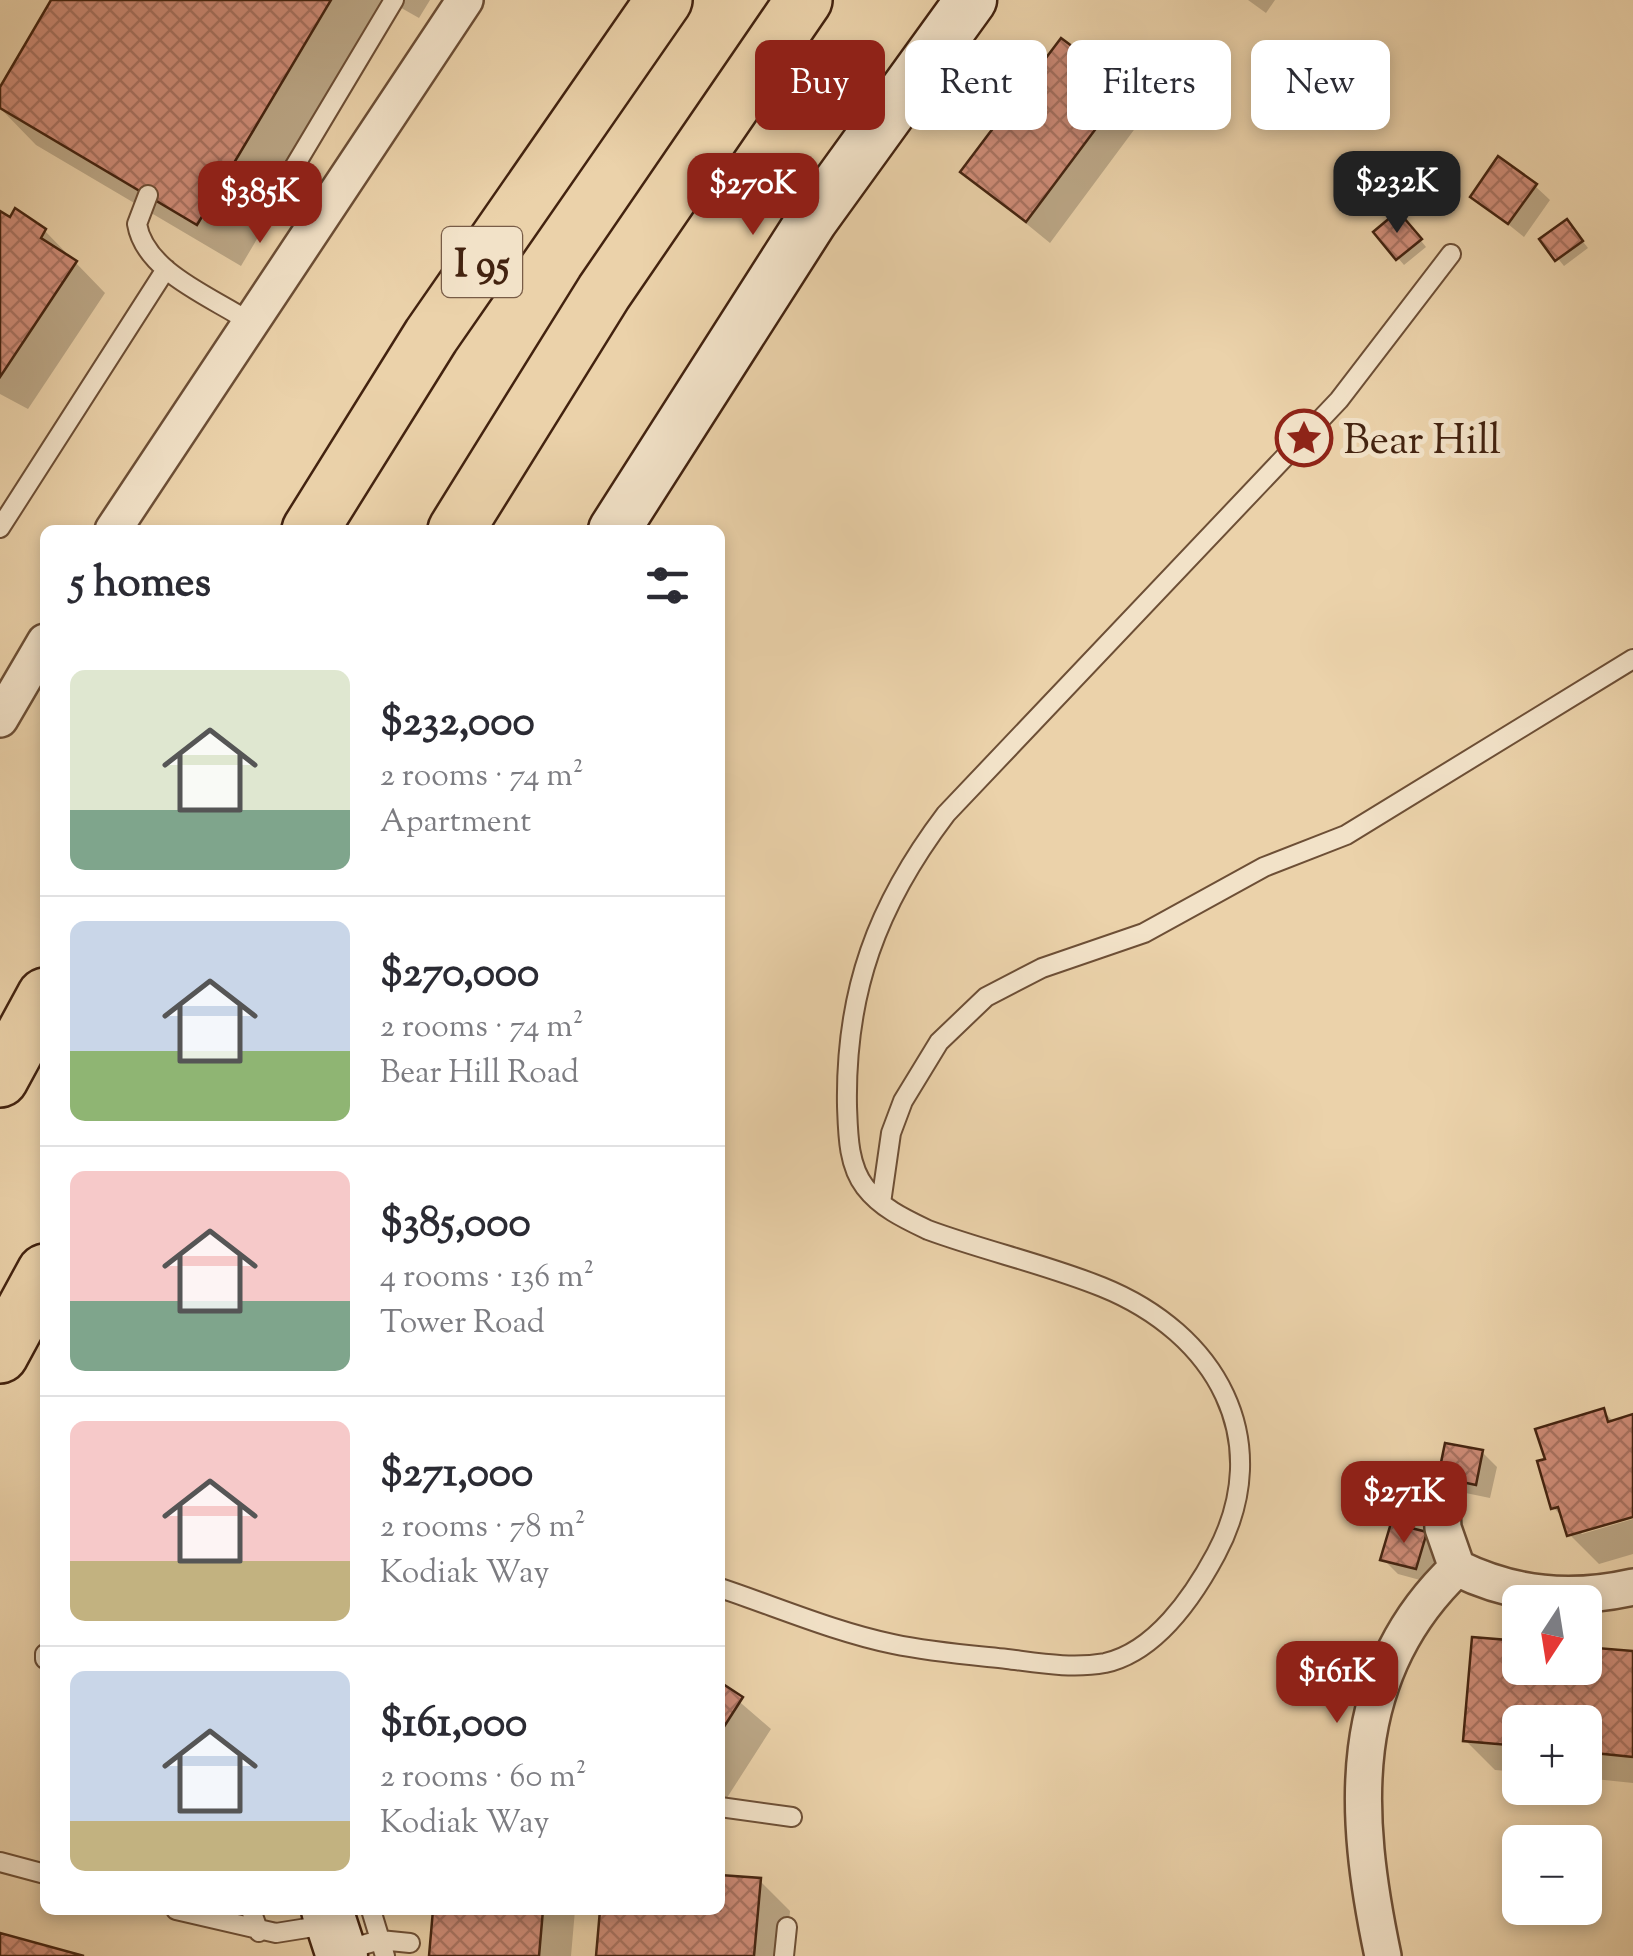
<!DOCTYPE html>
<html lang="en">
<head>
<meta charset="utf-8">
<style>
  body { margin:0; font-family:"Sorts Mill Goudy",serif; background:#f7f7f7; color:#2b2b33; height:100vh; display:flex; flex-direction:column; font-size:38px; white-space:nowrap }
  * { box-sizing:border-box; margin:0 }
  p { font-size:32px; color:#7c7c81 }
  .icon { flex:none; width:55px; height:55px; fill:none; stroke:currentColor; stroke-width:2; stroke-linecap:round; stroke-linejoin:round }
  .map { position:relative; flex:1; overflow:hidden }
  .side { position:absolute; left:40px; top:525px; width:685px; height:1390px; display:flex; flex-direction:column; background:#fff; border-radius:15px; box-shadow:0 5px 15px #0003 }
  .side>* { flex:none }
  .top-card { position:absolute; left:755px; top:40px; width:728px; height:90px; display:flex; gap:20px }
  .needle { width:65px; rotate:192deg }
  .controls { position:absolute; left:1502px; top:1585px; display:grid; gap:20px }
  .controls a { display:grid; place-items:center; width:100px; height:100px; border-radius:15px; background:#fff; box-shadow:0 5px 15px #0003; font-size:50px }
  .price { position:absolute; translate:-50% -85px; padding:0 22px; border-radius:20px; background:#8f2418; color:#fff; font-size:32px; line-height:65px; filter:drop-shadow(0 2px 5px #0008) }
  .price::after { content:''; position:absolute; left:50%; top:60px; width:30px; height:22px; margin-left:-15px; background:inherit; clip-path:polygon(0 0,100% 0,50% 100%) }
  .price.selected { background:#222; color:#fff }
  ul { padding:0; list-style:none }
  li { display:flex; align-items:center; gap:30px; height:250px; padding:0 30px }
  li+li { border-top:2px solid #e1e1e2 }
  li span { display:grid; place-items:center; flex:none; width:280px; height:200px; border-radius:15px; color:#555 }
  li>.icon { margin-inline-start:auto }
  span .icon { width:120px; height:120px; fill:#fffc; stroke-width:1 }
  li b { font-size:42px }
  h2 { display:flex; justify-content:space-between; align-items:center; height:120px; padding:0 30px; font-size:42px }
  .tag { padding:0 35px; border-radius:15px; background:#fff; box-shadow:0 5px 15px #0003; font-size:35px; line-height:90px }
  .tag.selected { background:#8f2418; color:#fff }
  .map>svg:first-child { display:block }
  .shadow { fill:#0003 }
  .building { fill:url(#building-cross-hatch); stroke:#432310; stroke-width:2.5 }
  .lines { fill:none; stroke-linecap:round; stroke-linejoin:round }
  .lane-casing { stroke:#6d4f36; stroke-width:22 }
  .street-casing { stroke:#6d4f36; stroke-width:40 }
  .secondary-casing { stroke:#432310; stroke-width:55 }
  .highway-casing { stroke:#432310; stroke-width:60 }
  .lane { stroke:#f2e2c8; stroke-width:18 }
  .street { stroke:#f2e2c8; stroke-width:35 }
  .secondary { stroke:#f2e2c8; stroke-width:50 }
  .highway { stroke:#ebd2aa; stroke-width:55 }
  .labels { text-anchor:middle; stroke-width:10; stroke-linejoin:round; paint-order:stroke }
  .shield { fill:#f2e2c8; stroke:#785c47; stroke-width:2.5 }
  .shield-label { font-size:40px; font-weight:bold; fill:#432310 }
  .poi-label { font-size:42px; fill:#432310; stroke:#f2e2c8; text-anchor:start }
</style>
</head>
<body>
<div class="map">
<svg width="1633" height="1956" viewBox="0 0 1633 1956">
  <defs>
    <pattern id="building-cross-hatch" width="8" height="8" patternUnits="userSpaceOnUse" patternTransform="scale(2.5)"><rect width="8" height="8" fill="#d08d79"/><path d="M0 0l8 8M0 8l8-8" fill="none" stroke="#aa7362"/></pattern>
  </defs>
  <rect width="100%" height="100%" fill="#ebd2aa"/>
  <filter id="stains"><feTurbulence type="fractalNoise" baseFrequency=".002" numOctaves="4"/><feColorMatrix values="0 0 0 0 .2 0 0 0 0 .09 0 0 0 0 .02 0 0 0 .5 -.17"/></filter>
  <radialGradient id="worn" r=".72"><stop offset=".6" stop-color="#630" stop-opacity="0"/><stop offset="1" stop-color="#630" stop-opacity=".3"/></radialGradient>
  <path class="shadow" d="M54,0H430L419,18L396,5L241,266L36,145L0,108V91Z
    M1248,0H1275L1266,13Z
    M1200,86L1207,93L1196,108L1183,99Z
    M1125,89L1148,111L1050,243L963,172Z
    M1535,186L1550,200L1524,237L1473,196Z
    M0,214L45,231L105,293L28,409L0,394Z
    M1405,221L1426,247L1404,265L1398,258Z
    M1573,229L1588,248L1564,266L1543,240Z
    M1603,1411L1614,1422L1633,1417V1514L1578,1530L1582,1534L1633,1519V1554L1599,1564L1569,1534L1564,1519L1553,1507L1548,1461Z
    M1482,1452L1497,1467L1490,1498L1456,1491L1441,1476Z
    M1422,1476L1428,1482L1422,1505L1394,1497L1388,1491Z
    M1425,1534L1440,1549L1431,1583L1398,1574L1383,1559Z
    M1520,1644V1668H1585V1649L1633,1654V1783L1585,1778V1722H1520V1772L1495,1770L1465,1740Z
    M720,1685L771,1729L723,1804L720,1802Z
    M720,1877L760,1881L790,1911L786,1956H598L602,1910H720Z
    M436,1910H575L571,1956H432Z"/>
  <path class="building" d="M51,0H331L197,225L0,108V87Z
    M1061,38L1127,87L1026,222L960,172Z
    M1187,74L1202,84L1189,103L1173,93Z
    M1498,156L1537,184L1508,224L1470,197Z
    M15,208L46,229L41,238L77,261L0,377V211L10,217Z
    M1398,211L1422,239L1396,260L1373,232Z
    M1567,219L1583,241L1555,261L1539,239Z
    M1604,1408L1608,1422L1633,1414V1517L1567,1536L1558,1507L1551,1509L1537,1461L1545,1459L1535,1429Z
    M1445,1443L1483,1450L1476,1485L1438,1477Z
    M1392,1465L1423,1473L1416,1500L1385,1491Z
    M1391,1523L1427,1532L1416,1569L1380,1560Z
    M1472,1637L1520,1641V1668H1585V1647L1633,1651V1757L1585,1752V1722H1520V1746L1463,1741Z
    M720,1682L743,1697L720,1733Z
    M720,1875L761,1878L754,1956H596L600,1910H720Z
    M433,1910H543L539,1956H429Z
    M0,1933L84,1956H0Z"/>
  <g class="lines">
    <g class="lane-casing">
      <path id="lane" d="M148,195L137,224C145,272 212,297 248,321
        M316,221L283,199L281,189L394,0
        M0,528L166,269
        M881,1203L891,1133L903,1101L939,1042L986,997L1042,968L1144,933L1264,867L1346,835L1633,659
        M720,1588C777,1607 835,1632 893,1644C931,1652 969,1655 1007,1659C1039,1663 1072,1669 1105,1663C1155,1652 1193,1597 1216,1554C1277,1440 1216,1333 1102,1287C1045,1264 985,1251 928,1230C905,1219 881,1208 865,1187C848,1165 848,1133 847,1106C845,992 877,905 946,814L1339,400L1451,254
        M45,1654V1659
        M720,1807L792,1817
        M0,1862L45,1874
        M176,1910L276,1933L326,1925
        M251,1910L259,1932
        M371,1910L385,1956
        M342,1951L380,1940L410,1943
        M784,1956L787,1927"/>
    </g>
    <g class="street-casing">
      <path id="street" d="M113,530L465,0
        M0,719L45,642
        M1457,1568C1514,1596 1571,1601 1633,1587
        M1383,1956C1353,1814 1344,1675 1457,1568L1443,1528L1442,1509"/>
    </g>
    <g class="secondary-casing">
      <path id="secondary" d="M614,530L812,220L971,0
        M327,1910L342,1956"/>
    </g>
    <g class="highway-casing">
      <path id="highway" d="M310,530L431,336L664,0
        M456,530L604,292L804,0
        M0,1079L45,996
        M0,1355L45,1272"/>
    </g>
    <use href="#lane" class="lane"/>
    <use href="#street" class="street"/>
    <use href="#secondary" class="secondary"/>
    <use href="#highway" class="highway"/>
  </g>
  <defs>
    <g id="sight-ring" transform="scale(2.875)"><circle r="9.5" fill="#f2e2c8" stroke="#8f2418" stroke-width="1.5"/><path d="M0-6L1.8-2.2L6-1.7L2.9 1.2L3.7 5.4L0 3.3L-3.7 5.4L-2.9 1.2L-6-1.7L-1.8-2.2Z" fill="#8f2418"/></g>
  </defs>
  <g fill-rule="evenodd">
    <use href="#sight-ring" x="1304" y="438"/>
  </g>
  <g class="labels">
    <rect class="shield" x="442" y="227" width="80" height="70" rx="8"/>
    <g class="shield-label">
      <text x="482" y="276">I 95</text>
    </g>
    <g class="poi-label">
      <text x="1343" y="453">Bear Hill</text>
    </g>
  </g>
  <rect width="100%" height="100%" filter="url(#stains)"/>
  <rect width="100%" height="100%" fill="url(#worn)"/>
</svg>
<div class="controls">
<a><svg class="needle" viewBox="-14 -14 28 28"><path d="M0-13l5 13h-10z" fill="#e53935"/><path d="M0 13l5-13h-10z" fill="#7c7c81"/></svg></a>
<a>+</a>
<a>−</a>
</div>
<b class="price selected" style="left:1397px;top:236px">$232K</b>
<b class="price" style="left:753px;top:238px">$270K</b>
<b class="price" style="left:260px;top:246px">$385K</b>
<b class="price" style="left:1404px;top:1546px">$271K</b>
<b class="price" style="left:1337px;top:1726px">$161K</b>
<div class="top-card">
<a class="tag selected">Buy</a>
<a class="tag">Rent</a>
<a class="tag">Filters</a>
<a class="tag">New</a>
</div>
<section class="side">
<h2>5 homes<svg class="icon" aria-label="filters" viewBox="0 0 24 24"><path d="M4 7h16M4 17h16"/><circle cx="9" cy="7" r="2"/><circle cx="15" cy="17" r="2"/></svg></h2>
<ul>
<li><span style="background:linear-gradient(#dfe7d0 70%,#7fa58c 0)"><svg class="icon" aria-label="home" viewBox="0 0 24 24"><path d="M3 11l9-7 9 7M6 9v11h12V9"/></svg></span><div><b>$232,000</b><p>2 rooms · 74 m²</p><p>Apartment</p></div></li>
<li><span style="background:linear-gradient(#c9d6e8 65%,#8fb573 0)"><svg class="icon" aria-label="home" viewBox="0 0 24 24"><path d="M3 11l9-7 9 7M6 9v11h12V9"/></svg></span><div><b>$270,000</b><p>2 rooms · 74 m²</p><p>Bear Hill Road</p></div></li>
<li><span style="background:linear-gradient(#f6c9c9 65%,#7fa58c 0)"><svg class="icon" aria-label="home" viewBox="0 0 24 24"><path d="M3 11l9-7 9 7M6 9v11h12V9"/></svg></span><div><b>$385,000</b><p>4 rooms · 136 m²</p><p>Tower Road</p></div></li>
<li><span style="background:linear-gradient(#f6c9c9 70%,#c2b280 0)"><svg class="icon" aria-label="home" viewBox="0 0 24 24"><path d="M3 11l9-7 9 7M6 9v11h12V9"/></svg></span><div><b>$271,000</b><p>2 rooms · 78 m²</p><p>Kodiak Way</p></div></li>
<li><span style="background:linear-gradient(#c9d6e8 75%,#c2b280 0)"><svg class="icon" aria-label="home" viewBox="0 0 24 24"><path d="M3 11l9-7 9 7M6 9v11h12V9"/></svg></span><div><b>$161,000</b><p>2 rooms · 60 m²</p><p>Kodiak Way</p></div></li>
</ul>
</section>
</div>
</body>
</html>
